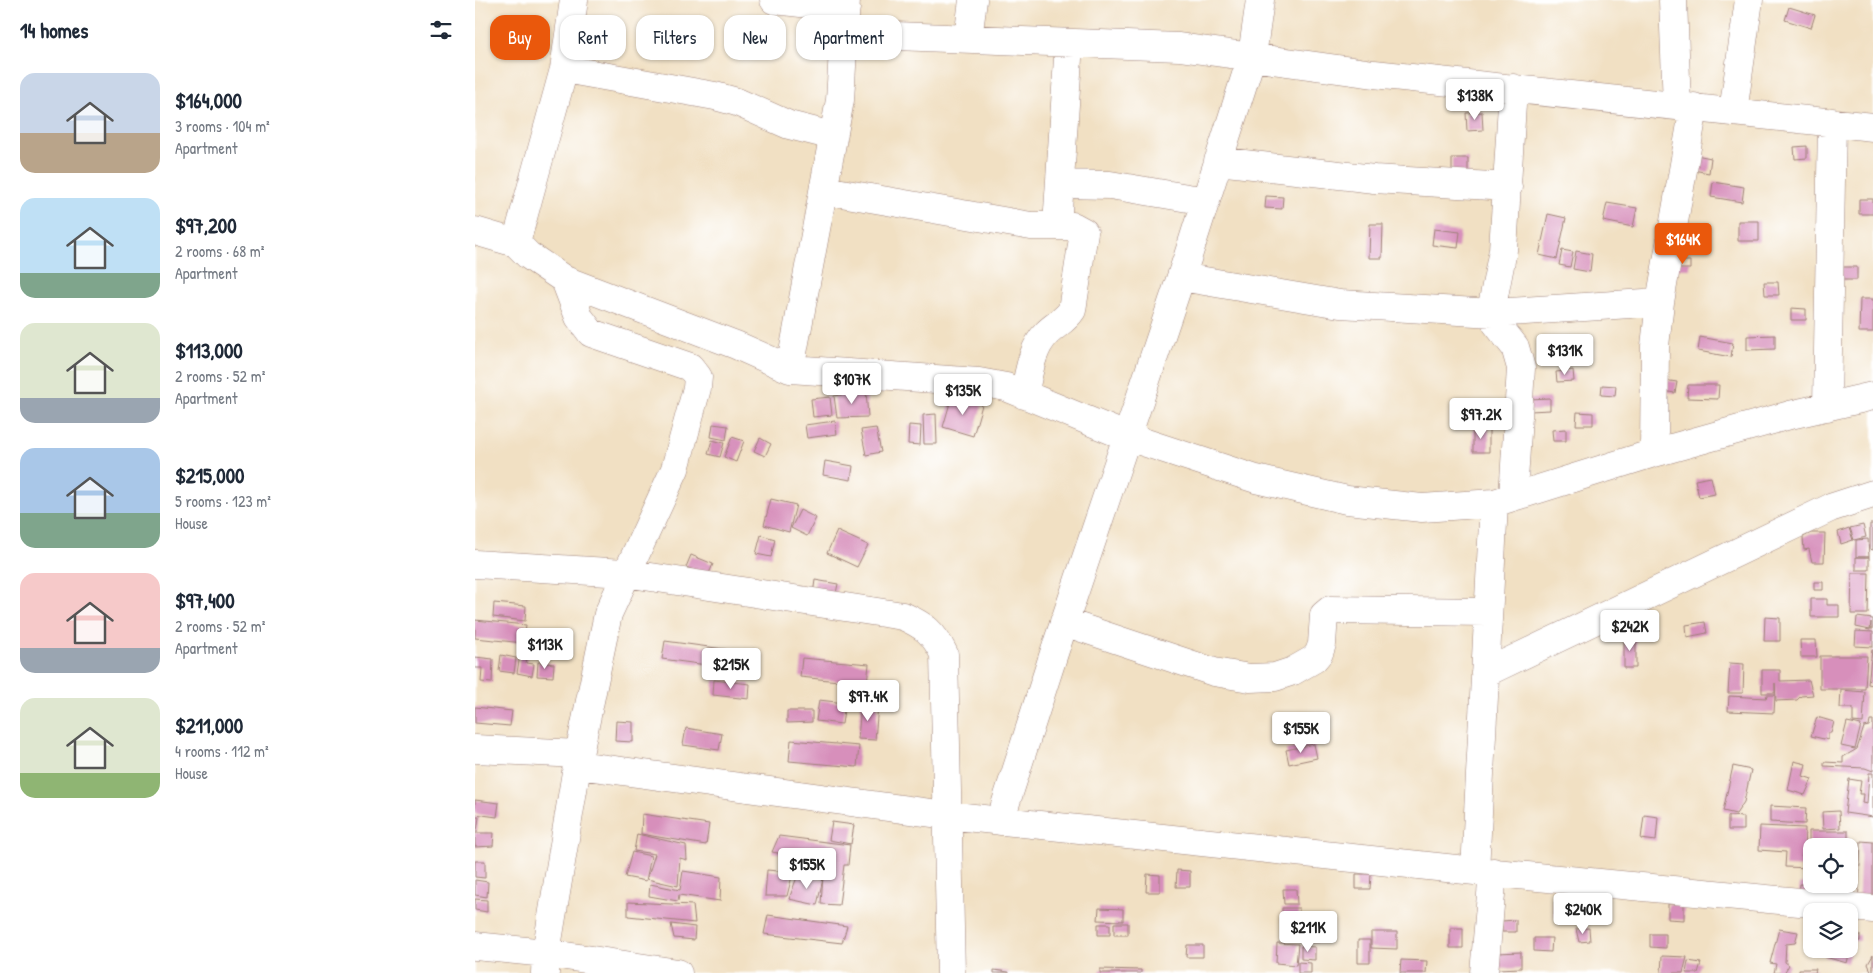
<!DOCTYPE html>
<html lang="en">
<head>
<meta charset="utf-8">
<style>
  body { margin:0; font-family:"Patrick Hand",sans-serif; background:#f6f6f7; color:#1f2937; height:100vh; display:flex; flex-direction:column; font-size:19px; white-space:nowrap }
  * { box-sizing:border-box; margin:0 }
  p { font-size:16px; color:#747a83 }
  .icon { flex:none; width:28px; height:28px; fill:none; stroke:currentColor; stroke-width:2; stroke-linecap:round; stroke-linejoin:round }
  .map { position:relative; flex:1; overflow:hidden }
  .side { display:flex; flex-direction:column; background:#fff; width:475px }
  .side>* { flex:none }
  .guide { position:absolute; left:15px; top:15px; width:475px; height:45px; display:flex; gap:10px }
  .controls { position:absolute; left:1328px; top:838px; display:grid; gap:10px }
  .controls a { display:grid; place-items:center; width:55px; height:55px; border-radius:10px; background:#fff; box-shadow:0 1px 4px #0004; font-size:25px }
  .price { position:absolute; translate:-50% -42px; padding:0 11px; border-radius:5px; background:#fff; color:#222; font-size:16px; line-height:32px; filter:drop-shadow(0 1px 2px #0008) }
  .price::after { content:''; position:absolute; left:50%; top:30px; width:15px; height:11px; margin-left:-8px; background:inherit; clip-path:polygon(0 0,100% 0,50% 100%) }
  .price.on { background:#ea580c; color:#fff }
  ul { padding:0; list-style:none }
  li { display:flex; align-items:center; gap:15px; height:125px; padding:0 20px }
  li span { display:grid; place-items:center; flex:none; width:140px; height:100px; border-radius:15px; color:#555 }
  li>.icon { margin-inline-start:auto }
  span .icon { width:60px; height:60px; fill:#fffc; stroke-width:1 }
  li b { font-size:21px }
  h2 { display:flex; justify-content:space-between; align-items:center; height:60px; padding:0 20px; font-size:21px }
  .chip { padding:0 18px; border-radius:15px; background:#fff; box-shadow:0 1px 4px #0004; font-size:18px; line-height:45px }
  .chip.on { background:#ea580c; color:#fff }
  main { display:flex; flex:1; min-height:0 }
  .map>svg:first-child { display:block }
  .building { fill:#d78fbb }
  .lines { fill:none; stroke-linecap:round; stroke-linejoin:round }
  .street-casing { stroke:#9e8077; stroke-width:29 }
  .street { stroke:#fff; stroke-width:28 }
</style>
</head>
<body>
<main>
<section class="side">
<h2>14 homes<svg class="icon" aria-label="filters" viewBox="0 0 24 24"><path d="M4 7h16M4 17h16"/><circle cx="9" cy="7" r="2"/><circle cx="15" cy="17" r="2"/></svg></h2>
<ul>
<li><span style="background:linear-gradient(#c9d6e8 60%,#b9a48a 0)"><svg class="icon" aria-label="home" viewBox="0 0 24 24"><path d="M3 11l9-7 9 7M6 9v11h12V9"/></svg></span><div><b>$164,000</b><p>3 rooms · 104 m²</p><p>Apartment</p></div></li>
<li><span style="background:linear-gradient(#bfe0f5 75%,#7fa58c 0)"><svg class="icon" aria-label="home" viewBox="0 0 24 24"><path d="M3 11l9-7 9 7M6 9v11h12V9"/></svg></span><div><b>$97,200</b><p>2 rooms · 68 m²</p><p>Apartment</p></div></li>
<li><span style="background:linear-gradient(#dfe7d0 75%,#9aa5b1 0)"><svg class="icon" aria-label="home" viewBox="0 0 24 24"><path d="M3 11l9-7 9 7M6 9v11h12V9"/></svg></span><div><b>$113,000</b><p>2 rooms · 52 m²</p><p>Apartment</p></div></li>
<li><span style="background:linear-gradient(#a9c7e8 65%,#7fa58c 0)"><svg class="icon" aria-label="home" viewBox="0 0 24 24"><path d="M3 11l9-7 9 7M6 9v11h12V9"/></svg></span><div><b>$215,000</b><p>5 rooms · 123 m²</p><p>House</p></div></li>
<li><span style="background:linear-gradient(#f6c9c9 75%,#9aa5b1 0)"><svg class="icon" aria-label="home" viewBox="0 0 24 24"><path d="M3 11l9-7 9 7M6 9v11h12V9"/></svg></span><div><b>$97,400</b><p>2 rooms · 52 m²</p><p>Apartment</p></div></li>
<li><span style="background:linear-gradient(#dfe7d0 75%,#8fb573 0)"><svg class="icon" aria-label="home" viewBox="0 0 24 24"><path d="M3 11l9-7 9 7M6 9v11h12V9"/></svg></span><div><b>$211,000</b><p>4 rooms · 112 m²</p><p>House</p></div></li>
</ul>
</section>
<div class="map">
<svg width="1398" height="973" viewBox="0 0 1398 973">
  <rect width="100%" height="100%" fill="#fff"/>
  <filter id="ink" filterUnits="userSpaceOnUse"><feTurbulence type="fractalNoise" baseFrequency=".02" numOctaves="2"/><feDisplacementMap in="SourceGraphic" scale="10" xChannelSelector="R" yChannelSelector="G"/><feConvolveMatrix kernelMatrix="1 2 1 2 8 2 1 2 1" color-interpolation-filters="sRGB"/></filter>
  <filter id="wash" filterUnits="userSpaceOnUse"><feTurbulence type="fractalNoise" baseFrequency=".0096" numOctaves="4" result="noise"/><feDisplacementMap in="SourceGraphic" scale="20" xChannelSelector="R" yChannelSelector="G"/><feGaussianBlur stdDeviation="1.12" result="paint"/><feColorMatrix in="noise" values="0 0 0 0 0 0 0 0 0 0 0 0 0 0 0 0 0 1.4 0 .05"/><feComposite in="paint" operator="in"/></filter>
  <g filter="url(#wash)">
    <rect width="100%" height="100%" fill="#f1e0c3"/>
    <g id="blocks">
      <path class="building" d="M1314,7L1340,15L1336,28L1310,20Z
        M1007,112L1008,130L992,131L991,113Z
        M1332,146V158L1320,159L1319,147Z
        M1221,155L1236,158L1234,173L1218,170Z
        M977,158H993V177H977Z
        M1238,182L1269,187L1267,202L1236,197Z
        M791,196L808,197L807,209L790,208Z
        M1384,199H1398V214H1384Z
        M1132,203L1162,208L1158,227L1128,221Z
        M1073,214L1091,218L1082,259L1064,255Z
        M1263,221H1284V241H1263Z
        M895,224H908L907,258H894Z
        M959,229L985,232L983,248L957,245Z
        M1087,250L1098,252L1095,267L1084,265Z
        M1101,251L1117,254L1115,272L1098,269Z
        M1201,261H1215V269H1201Z
        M1357,267H1382V280H1368Z
        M1289,282H1303L1304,295H1290Z
        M1385,299H1398V332H1384Z
        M1316,308L1331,309V320H1316Z
        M1300,335V349L1272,350V336Z
        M1225,337L1258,343L1256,357L1223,351Z
        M1098,370L1099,381L1082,382L1081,372Z
        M1182,379L1202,382L1200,393L1181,390Z
        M1127,385L1141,386L1140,396L1126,395Z
        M1213,385H1244L1243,399L1212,398Z
        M391,391L393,417L362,418L359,396Z
        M477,396L507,405L498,436L468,427Z
        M355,397L357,415L338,417L336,399Z
        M1075,398V410L1055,411L1054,399Z
        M1102,412L1118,413V425H1101Z
        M461,414L462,444H449L448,415Z
        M360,421L362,434L332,438L330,425Z
        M238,424L253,426L251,440L236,437Z
        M434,425L446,426L445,445L433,444Z
        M401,428L406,452L391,455L386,430Z
        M998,428H1014V452H998Z
        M1091,429V441H1078L1077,430Z
        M257,437L269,441L261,462L249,457Z
        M285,438L296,444L290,456L279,451Z
        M237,440L249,443L245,457L233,454Z
        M350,461L378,466L376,480L348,475Z
        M1236,477L1240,494L1224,497L1220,480Z
        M296,499L321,505L314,532L289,525Z
        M325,510L341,518L332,536L316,528Z
        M1395,524H1398V550L1395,549Z
        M1388,525L1391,537L1379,540L1375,528Z
        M1374,528L1378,540L1366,544L1363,532Z
        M362,531L393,545L382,567L352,553Z
        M1336,533H1350L1349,562H1337L1334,549L1329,550L1328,537Z
        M286,535L300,539L296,557L281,554Z
        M1393,539L1394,557H1381V540Z
        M216,555L238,564L233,576L211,567Z
        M1381,557H1394V570H1381Z
        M1377,573H1394L1393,614H1376Z
        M340,580L363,584L360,598L338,594Z
        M1339,582H1348V590H1339Z
        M1336,599H1352V605H1364V617H1336Z
        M19,603L51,606L50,621L18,617Z
        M1290,617L1305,618V641H1289Z
        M1382,617L1398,619V629H1396V622L1395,630L1381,627Z
        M0,620L51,625L49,643L0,638Z
        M1230,622L1232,633L1212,637L1211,625Z
        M1381,631L1398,632V647L1380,646Z
        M1149,636H1161V668H1149Z
        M1325,640H1341L1342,657H1326Z
        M190,641L256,650L254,668L187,659Z
        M1397,650H1398V685L1393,684Z
        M26,655L41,658L39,673L24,671Z
        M45,655L52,656L51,663L59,664L57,676L42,673Z
        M1345,656H1392L1390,689H1345Z
        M0,657L18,659L17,683L6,682L7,668H0Z
        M327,658L394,664L392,684L325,677Z
        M63,662L79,664L78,677L62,676Z
        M1255,663L1269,664L1268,693H1253Z
        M1287,670H1305V681L1334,680L1338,695L1326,696L1322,700L1301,701L1300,683V693H1287Z
        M239,680L275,684L274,699L238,695Z
        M1366,690L1390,692L1388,723L1378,722V708H1365Z
        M1292,695H1300L1299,713L1253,711L1254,696L1291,698Z
        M344,700L370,703L367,724L341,721Z
        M386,704L403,705L400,740L383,739Z
        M0,707L37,711L35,726L0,723Z
        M312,711H337V722L312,723Z
        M1342,717L1359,722L1356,733H1353V740L1336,736Z
        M1395,720H1398V771L1390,768L1349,766V762L1368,763V757L1382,749L1389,727L1394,726Z
        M141,721L158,722V742L140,741Z
        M1372,722L1386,725L1380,749L1366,746Z
        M211,728L247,734L244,750L208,745Z
        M316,740L384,746L382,767L314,761Z
        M839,744L842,758L814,764L811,750Z
        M1319,761L1331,764L1328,776L1337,779L1330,795L1313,790Z
        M1258,766L1276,770L1269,802L1261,814L1248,811Z
        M1394,773H1398V817L1370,813L1374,779L1386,781L1384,794H1388L1387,803L1392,804Z
        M0,800L24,803L22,817L0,814Z
        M1295,806L1331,808L1330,824L1295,822Z
        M1364,811L1365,828L1348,829L1347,812Z
        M167,814L234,824L231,845L166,834Z
        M1169,815L1183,817L1181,841L1166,839Z
        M1253,816L1269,817V830H1253Z
        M0,817H4L2,831H0Z
        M357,822L379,825L376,844L354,840Z
        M1285,826L1330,828L1329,852L1326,856H1336V868L1310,867L1311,852L1284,850Z
        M1334,831H1373V846L1334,843Z
        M0,833H19L18,846L0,847Z
        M162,834L211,845L212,860L205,858L203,886L172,879L180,854L159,851Z
        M304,836L375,845L373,865H369L364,905L346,904L349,861L297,852Z
        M1386,841L1398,842V908L1383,906Z
        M157,852L176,856L171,881L150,877Z
        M316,857L347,862L345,875L318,872L312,896H290L292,870L314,872Z
        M0,861H10V878L0,877Z
        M702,870L715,871V887H701Z
        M208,871L246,877L245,901L204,895L203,901L174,896L175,884L205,890Z
        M672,874L685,875V892H671Z
        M881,874H896L895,889H881Z
        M322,877L348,879L342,905L314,899Z
        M0,880L13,882L12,897L0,895Z
        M1325,884H1336V900L1324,893Z
        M1344,884H1361L1355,887Z
        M808,889H821L822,904H809Z
        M0,899L12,900V912L0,910Z
        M153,902L218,905L220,923L153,916Z
        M1079,902H1093V915H1079Z
        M1193,904H1209V920L1193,919Z
        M624,908L648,909V921L623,920Z
        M807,908H824V921H807Z
        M293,915L372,926L367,943L289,934Z
        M1041,920V932H1027V921Z
        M639,923H653V935H639Z
        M196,924L220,927L219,940L199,938Z
        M623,924H635V935H623Z
        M828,926H844V942H828Z
        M975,928H988V948H975Z
        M1114,928L1115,941L1104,942L1101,929Z
        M1304,929L1323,932L1320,943L1311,944L1310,962L1314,965L1309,973H1299L1301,964L1295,963Z
        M896,932H922V949L896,948Z
        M1175,934H1191V948L1175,947Z
        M1374,935H1385V941H1379L1375,950Z
        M1059,938H1077L1076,952L1059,951Z
        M883,940H895V963H883Z
        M802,943L823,944L821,965L801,963Z
        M712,945H728V957H711Z
        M826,946L840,947V960L826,959Z
        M1352,949L1375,951L1372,963L1350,957Z
        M1046,952V968L1022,969V953Z
        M1398,955V973H1397L1393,964Z
        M1187,956L1212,957L1208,973H1186Z
        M926,960L952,961L951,973H925Z
        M1213,961L1226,963L1223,973H1211Z
        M823,962L836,963V973H823Z
        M625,969L666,970V973H625Z
        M1324,969H1341L1340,973H1324Z
        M519,970L534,972V973H519Z"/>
    </g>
  </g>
  <g filter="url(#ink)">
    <use href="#blocks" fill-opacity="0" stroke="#9e8077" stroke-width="1"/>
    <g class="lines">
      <g class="street-casing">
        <path id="street" d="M99,0L89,69L41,243L53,255L90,280L261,345L315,369L504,382L531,387L653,437L781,479L872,500L947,508L1019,503L1179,453L1315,415L1398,396
          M299,0L371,8
          M1198,0L1202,106
          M369,34L704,47L899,74L1398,127
          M493,39L498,0
          M89,69L240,96L262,102L314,125L358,136
          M1038,88L1028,250L1018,301L1021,323L1040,347L1046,368L1038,497
          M1258,112L1274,0
          M743,161L899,179L1033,187
          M586,184L635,185L731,201
          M349,190L556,226H598L609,232L597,310C590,321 581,324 572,333C556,349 554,374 549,395
          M582,226L594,43
          M0,231L41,243
          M706,277L865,304L1018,313L1185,302
          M315,369L365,100L371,0
          M1352,407L1357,122
          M1179,453L1180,346L1185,302L1219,107
          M0,564L150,573L428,616C450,626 458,632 469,654L476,973
          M589,622L739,672L775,678L800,677L818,671L839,659L844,653L847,644L849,615L855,610L1013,612
          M1010,673L1355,508L1398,494
          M0,749L104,754
          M103,765L471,815L1000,871L1398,909
          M525,821L580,650L712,259L777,56L785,0
          M1000,871L1019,503
          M0,946L71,953L203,973
          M70,973L71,953L104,754L133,614L200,469L222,388L223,377L215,367L116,333L104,317L90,280
          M1009,973L1018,872"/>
      </g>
      <use href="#street" class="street"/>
    </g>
  </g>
</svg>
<div class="controls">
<a><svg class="icon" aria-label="locate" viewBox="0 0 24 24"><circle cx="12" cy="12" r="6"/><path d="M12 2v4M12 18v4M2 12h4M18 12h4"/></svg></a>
<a><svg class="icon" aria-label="layers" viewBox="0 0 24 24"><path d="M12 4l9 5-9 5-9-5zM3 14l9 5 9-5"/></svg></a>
</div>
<b class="price" style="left:1000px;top:121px">$138K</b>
<b class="price on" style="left:1208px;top:265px">$164K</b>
<b class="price" style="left:1090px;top:376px">$131K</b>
<b class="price" style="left:377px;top:405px">$107K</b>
<b class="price" style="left:488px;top:416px">$135K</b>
<b class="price" style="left:1006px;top:440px">$97.2K</b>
<b class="price" style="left:1155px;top:652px">$242K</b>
<b class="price" style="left:70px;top:670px">$113K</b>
<b class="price" style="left:256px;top:690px">$215K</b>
<b class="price" style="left:393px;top:722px">$97.4K</b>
<b class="price" style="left:826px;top:754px">$155K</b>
<b class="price" style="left:332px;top:890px">$155K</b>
<b class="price" style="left:1108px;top:935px">$240K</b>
<b class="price" style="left:833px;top:953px">$211K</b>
<div class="guide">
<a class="chip on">Buy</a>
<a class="chip">Rent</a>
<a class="chip">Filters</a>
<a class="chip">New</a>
<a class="chip">Apartment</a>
</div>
</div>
</main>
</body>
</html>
